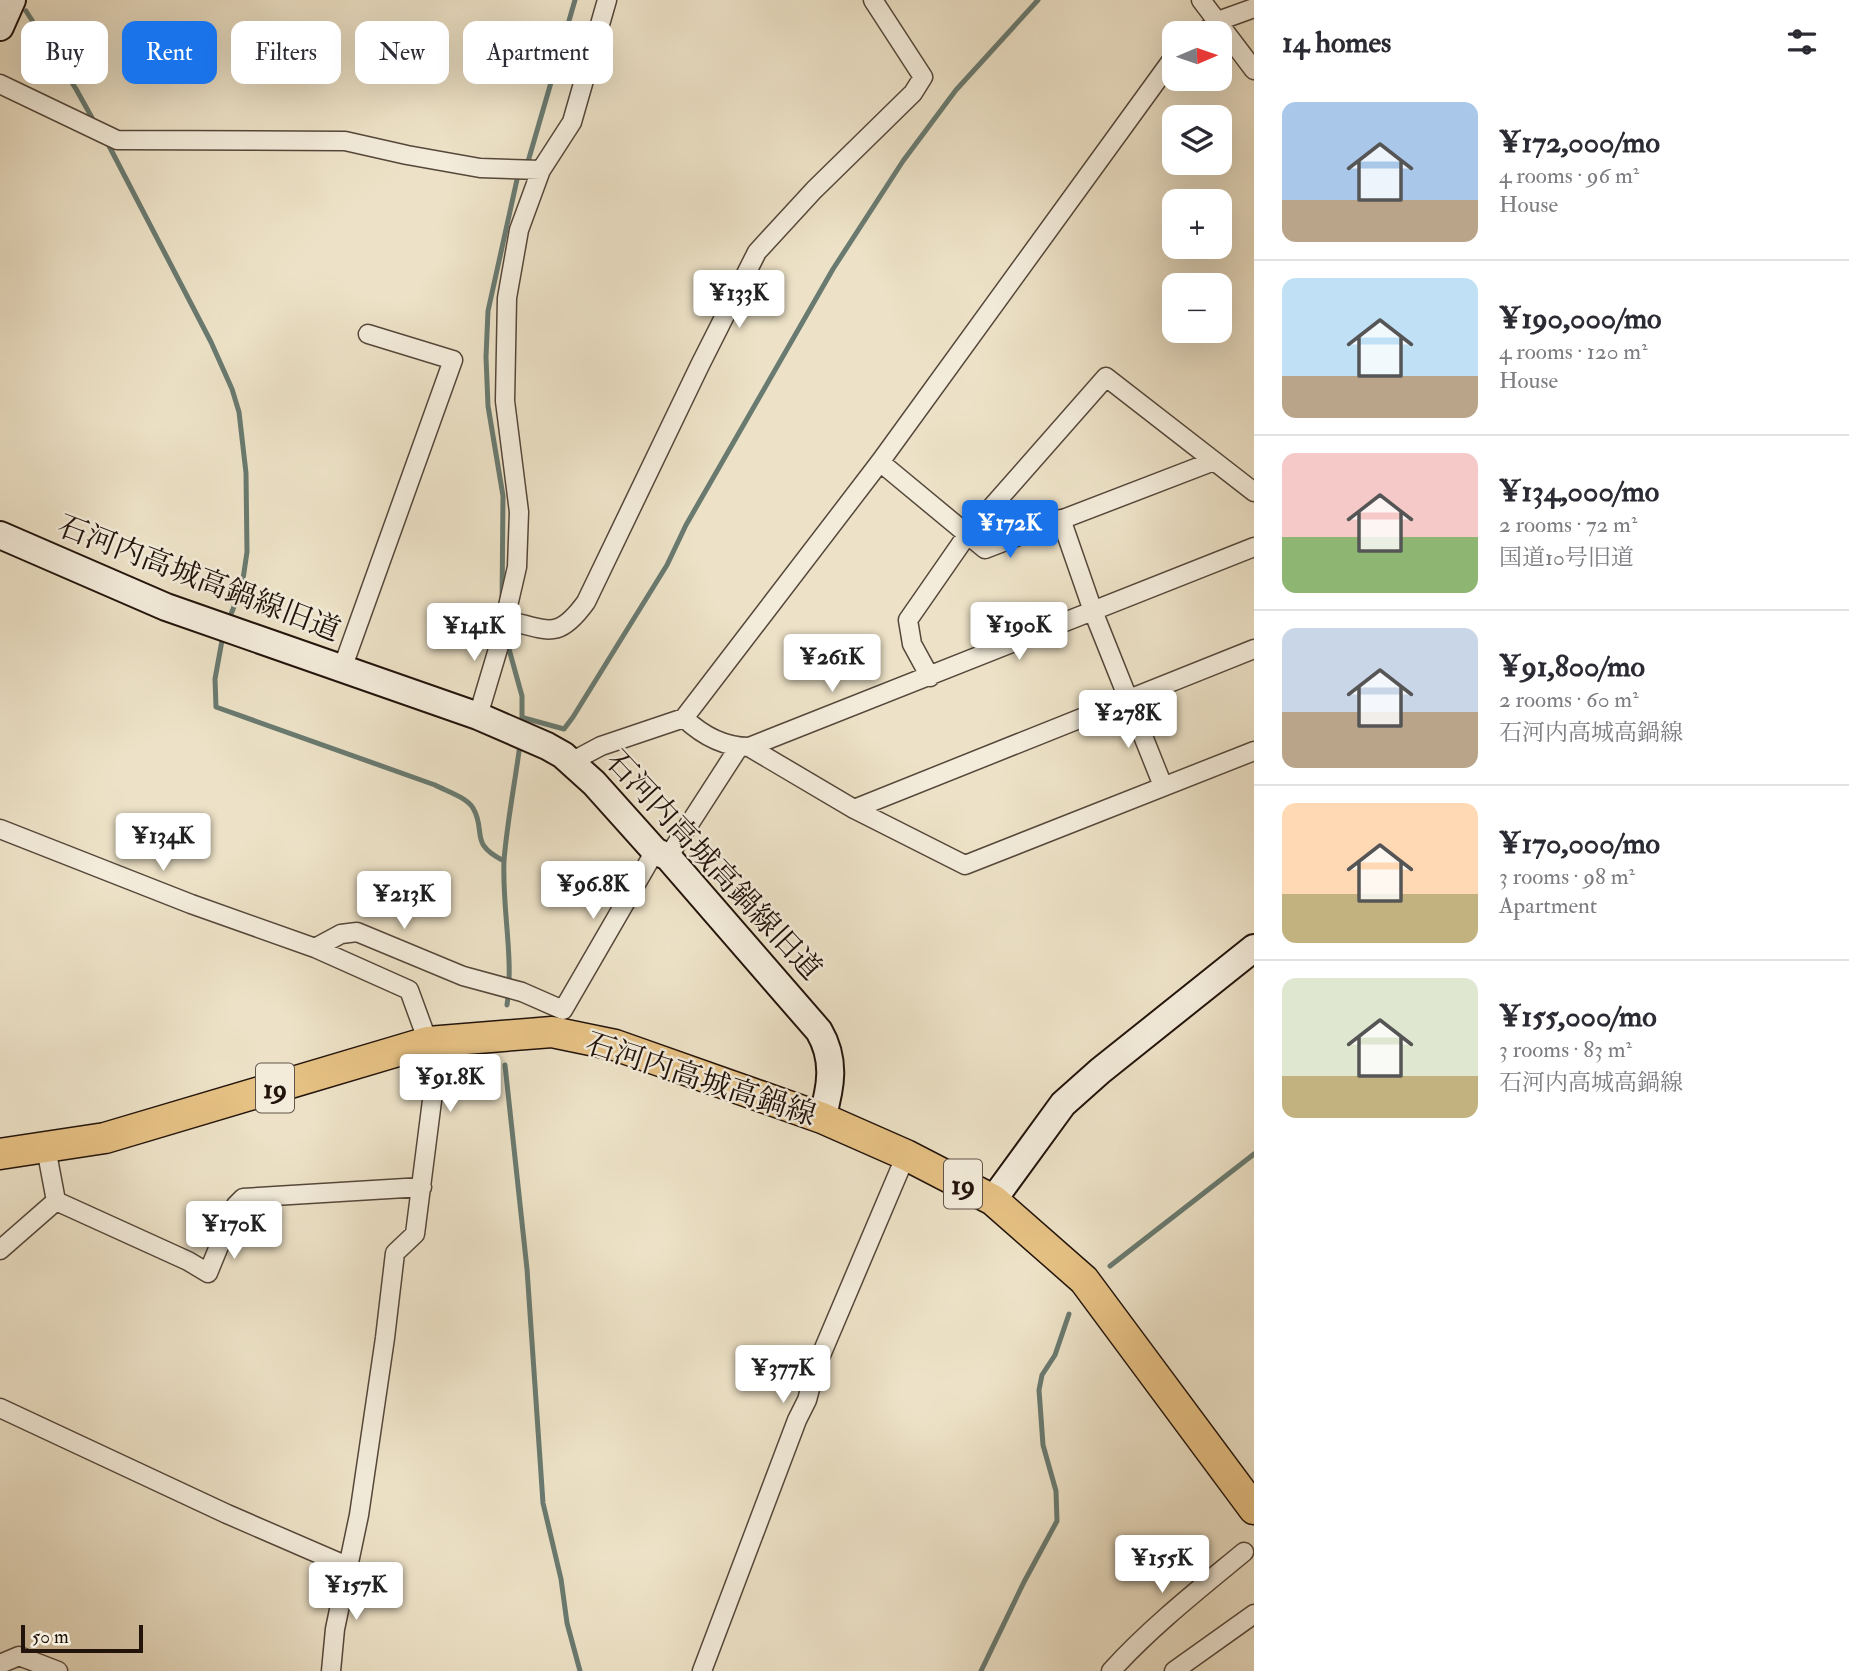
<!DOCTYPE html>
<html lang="en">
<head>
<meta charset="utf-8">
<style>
  body { margin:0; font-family:"IM FELL Double Pica","Noto Serif JP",serif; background:#f2f2f3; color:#2b2b33; height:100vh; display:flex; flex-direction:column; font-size:26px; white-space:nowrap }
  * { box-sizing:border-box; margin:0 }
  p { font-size:23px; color:#7c7c81 }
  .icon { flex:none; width:38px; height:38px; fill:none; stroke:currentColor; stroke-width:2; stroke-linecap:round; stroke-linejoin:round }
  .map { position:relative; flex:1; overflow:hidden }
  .sheet { display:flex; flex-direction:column; background:#fff; width:595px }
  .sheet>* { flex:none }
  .banner { position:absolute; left:21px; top:21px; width:665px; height:63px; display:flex; gap:14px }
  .needle { width:46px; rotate:88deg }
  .tools { position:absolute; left:1162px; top:21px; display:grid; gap:14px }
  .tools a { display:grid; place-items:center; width:70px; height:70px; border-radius:14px; background:#fff; box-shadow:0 7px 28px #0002; font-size:35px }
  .scale { position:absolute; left:21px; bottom:18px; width:122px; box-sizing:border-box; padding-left:7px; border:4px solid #22130b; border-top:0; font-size:19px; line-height:24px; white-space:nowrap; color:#22130b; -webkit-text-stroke:5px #f3ecdb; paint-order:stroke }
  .price { position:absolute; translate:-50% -60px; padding:0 16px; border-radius:7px; background:#fff; color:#222; font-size:23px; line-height:46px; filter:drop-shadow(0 2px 4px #0008) }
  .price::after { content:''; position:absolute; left:50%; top:42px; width:21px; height:16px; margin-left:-10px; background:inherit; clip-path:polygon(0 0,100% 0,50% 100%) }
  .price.active { background:#1a73e8; color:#fff }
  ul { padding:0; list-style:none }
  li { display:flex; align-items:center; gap:21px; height:175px; padding:0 28px }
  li+li { border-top:2px solid #e1e1e2 }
  li span { display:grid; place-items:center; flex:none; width:196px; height:140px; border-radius:14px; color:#555 }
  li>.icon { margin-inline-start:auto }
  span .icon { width:84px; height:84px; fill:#fffc; stroke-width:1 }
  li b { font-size:30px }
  h2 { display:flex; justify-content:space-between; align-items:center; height:84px; padding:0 28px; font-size:30px }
  .pill { padding:0 24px; border-radius:14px; background:#fff; box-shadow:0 7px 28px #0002; font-size:24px; line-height:63px }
  .pill.active { background:#1a73e8; color:#fff }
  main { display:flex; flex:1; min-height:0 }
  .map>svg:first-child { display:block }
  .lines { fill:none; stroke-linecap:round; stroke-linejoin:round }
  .stream { stroke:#697a70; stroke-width:5 }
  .street-casing { stroke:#55473a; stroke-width:21 }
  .secondary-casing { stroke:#22130b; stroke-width:30 }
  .primary-casing { stroke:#22130b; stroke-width:33 }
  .street { stroke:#f3ecdb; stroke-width:18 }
  .secondary { stroke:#f3ecdb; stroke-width:26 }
  .primary { stroke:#e6c184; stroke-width:30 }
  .labels { text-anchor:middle; stroke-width:5; stroke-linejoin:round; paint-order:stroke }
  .shield { fill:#f3ecdb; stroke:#615449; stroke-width:2 }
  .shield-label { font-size:28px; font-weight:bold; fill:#22130b }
  .street-label { font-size:30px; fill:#22130b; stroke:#f3ecdb }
</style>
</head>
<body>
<main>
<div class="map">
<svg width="1254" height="1671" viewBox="0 0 1254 1671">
  <rect width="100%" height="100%" fill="#ede2c7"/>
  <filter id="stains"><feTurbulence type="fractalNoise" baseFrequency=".00286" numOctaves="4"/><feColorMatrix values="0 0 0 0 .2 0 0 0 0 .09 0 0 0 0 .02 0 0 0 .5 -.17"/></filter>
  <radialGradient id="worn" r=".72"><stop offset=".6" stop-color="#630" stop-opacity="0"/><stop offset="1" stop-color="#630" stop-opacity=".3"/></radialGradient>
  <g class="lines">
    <path class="stream" d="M26,11L76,89L96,125
      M107,142L211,342L232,389L239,412L246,473L247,552L242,586L228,622
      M527,165L575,0
      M502,604L503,496L488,406L486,357L488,311L518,175L521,172
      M223,635L215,679L216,707L435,785C446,791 466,797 473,808C487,832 468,843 504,861
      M507,642L522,696V728
      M524,718L564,729L573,717L667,565L686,525L833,269L903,161L956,90L1038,0
      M507,1005C514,957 502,910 504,861C507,822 515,783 520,744
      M505,1065L527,1269L543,1503L561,1579L567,1623L580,1671
      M1110,1266L1254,1154
      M981,1671L1024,1582L1057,1521L1056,1491L1043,1445L1039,1390L1042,1375L1055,1355L1069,1314"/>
    <g class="street-casing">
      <path id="street" d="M1201,0L1254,70
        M1203,33L1218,21L1254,8
        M0,84L117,140L345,141L407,155L480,168L541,170
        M880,462L985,549L1214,461
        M1061,519L1093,611L1163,786
        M505,620C548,629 557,642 586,602L700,365L757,252L814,190L913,93L923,77L873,0
        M342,669L453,360L368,334
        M930,677L912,644L908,620L967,535L1106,377L1254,492
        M478,716L498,649L517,567L519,512L505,401L507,298L519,230L541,170L572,122L607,0
        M684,718C702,735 724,747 749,747L1254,547
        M749,747L854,809L965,865L1254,751
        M571,762L601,746L684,718L880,462L1174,57
        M854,809L1254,649
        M0,829L191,904L315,948L409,990L428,1042L435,1077L415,1234L395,1253L385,1338L359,1515L335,1629L331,1671
        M668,857L739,747
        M315,948L341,934L357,932L463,976L522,992L563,1010L655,851
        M46,1148L56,1201
        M56,1201L188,1261L208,1273L236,1205L243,1198L422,1187
        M0,1250L56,1201
        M0,1408L227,1514L347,1566
        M0,1664L19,1656L58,1671
        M702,1671L797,1420L807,1400L816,1367L906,1155
        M1111,1671C1151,1627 1198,1590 1244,1552
        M1174,1671L1254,1614"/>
    </g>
    <g class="secondary-casing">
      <path id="secondary" d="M0,27L12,0
        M0,535L166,607L478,716L547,746L563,755L594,783L655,851L668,857L819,1031C836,1060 831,1087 822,1118
        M993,1200L1063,1104L1100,1071L1254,948"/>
    </g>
    <g class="primary-casing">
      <path id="primary" d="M0,1154L105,1138L428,1042L552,1032L615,1045L822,1118L906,1155L993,1200L1084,1280L1254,1509"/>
    </g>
    <use href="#street" class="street"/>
    <use href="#secondary" class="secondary"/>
    <use href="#primary" class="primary"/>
  </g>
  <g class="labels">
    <g class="shield">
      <rect x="256" y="1063.5" width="38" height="49" rx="5"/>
      <rect x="944" y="1159.5" width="38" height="49" rx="5"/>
    </g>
    <g class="shield-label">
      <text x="275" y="1098">19</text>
      <text x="963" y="1194">19</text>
    </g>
    <g class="street-label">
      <text transform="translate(199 578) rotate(21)" y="10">石河内高城高鍋線旧道</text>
      <text transform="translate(714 865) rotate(47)" y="10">石河内高城高鍋線旧道</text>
      <text transform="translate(701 1079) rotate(18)" y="10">石河内高城高鍋線</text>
    </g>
  </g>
  <rect width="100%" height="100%" filter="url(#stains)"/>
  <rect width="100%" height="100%" fill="url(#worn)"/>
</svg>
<div class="tools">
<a><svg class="needle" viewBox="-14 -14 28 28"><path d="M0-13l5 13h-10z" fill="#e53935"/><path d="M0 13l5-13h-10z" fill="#7c7c81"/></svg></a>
<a><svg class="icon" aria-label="layers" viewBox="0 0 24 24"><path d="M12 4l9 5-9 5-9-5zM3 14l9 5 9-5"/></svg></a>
<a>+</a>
<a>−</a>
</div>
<div class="scale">50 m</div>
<b class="price" style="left:739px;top:330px">¥133K</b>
<b class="price active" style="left:1010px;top:560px">¥172K</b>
<b class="price" style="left:1019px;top:662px">¥190K</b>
<b class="price" style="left:474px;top:663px">¥141K</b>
<b class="price" style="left:832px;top:694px">¥261K</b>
<b class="price" style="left:1128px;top:750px">¥278K</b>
<b class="price" style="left:163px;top:873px">¥134K</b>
<b class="price" style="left:593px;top:921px">¥96.8K</b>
<b class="price" style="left:404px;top:931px">¥213K</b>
<b class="price" style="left:450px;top:1114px">¥91.8K</b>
<b class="price" style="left:234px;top:1261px">¥170K</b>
<b class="price" style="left:783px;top:1405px">¥377K</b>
<b class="price" style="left:1162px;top:1595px">¥155K</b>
<b class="price" style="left:356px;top:1622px">¥157K</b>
<div class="banner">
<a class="pill">Buy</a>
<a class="pill active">Rent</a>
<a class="pill">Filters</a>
<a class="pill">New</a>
<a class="pill">Apartment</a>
</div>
</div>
<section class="sheet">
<h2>14 homes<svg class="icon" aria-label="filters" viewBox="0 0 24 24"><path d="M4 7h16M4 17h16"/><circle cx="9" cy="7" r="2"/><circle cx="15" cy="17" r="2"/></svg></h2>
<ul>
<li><span style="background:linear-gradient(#a9c7e8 70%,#b9a48a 0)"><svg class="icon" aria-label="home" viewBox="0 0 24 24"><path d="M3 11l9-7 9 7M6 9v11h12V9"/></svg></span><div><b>¥172,000/mo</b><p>4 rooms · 96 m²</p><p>House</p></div></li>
<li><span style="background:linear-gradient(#bfe0f5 70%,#b9a48a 0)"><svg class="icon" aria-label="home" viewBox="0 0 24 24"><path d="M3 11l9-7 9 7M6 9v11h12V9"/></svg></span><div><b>¥190,000/mo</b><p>4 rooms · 120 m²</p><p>House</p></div></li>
<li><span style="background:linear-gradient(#f6c9c9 60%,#8fb573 0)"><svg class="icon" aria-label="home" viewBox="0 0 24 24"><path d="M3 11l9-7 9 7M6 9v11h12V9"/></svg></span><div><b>¥134,000/mo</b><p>2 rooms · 72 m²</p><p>国道10号旧道</p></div></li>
<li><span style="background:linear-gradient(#c9d6e8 60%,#b9a48a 0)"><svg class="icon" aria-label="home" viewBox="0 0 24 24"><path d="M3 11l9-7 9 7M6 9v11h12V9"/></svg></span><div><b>¥91,800/mo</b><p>2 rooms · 60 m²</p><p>石河内高城高鍋線</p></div></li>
<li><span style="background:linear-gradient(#ffd9b3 65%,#c2b280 0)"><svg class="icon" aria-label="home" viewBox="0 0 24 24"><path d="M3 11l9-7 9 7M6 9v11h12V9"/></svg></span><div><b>¥170,000/mo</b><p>3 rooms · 98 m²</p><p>Apartment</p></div></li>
<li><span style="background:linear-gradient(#dfe7d0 70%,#c2b280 0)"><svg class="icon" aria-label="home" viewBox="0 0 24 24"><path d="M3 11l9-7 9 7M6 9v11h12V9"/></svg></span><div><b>¥155,000/mo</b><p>3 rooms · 83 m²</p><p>石河内高城高鍋線</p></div></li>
</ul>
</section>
</main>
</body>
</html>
